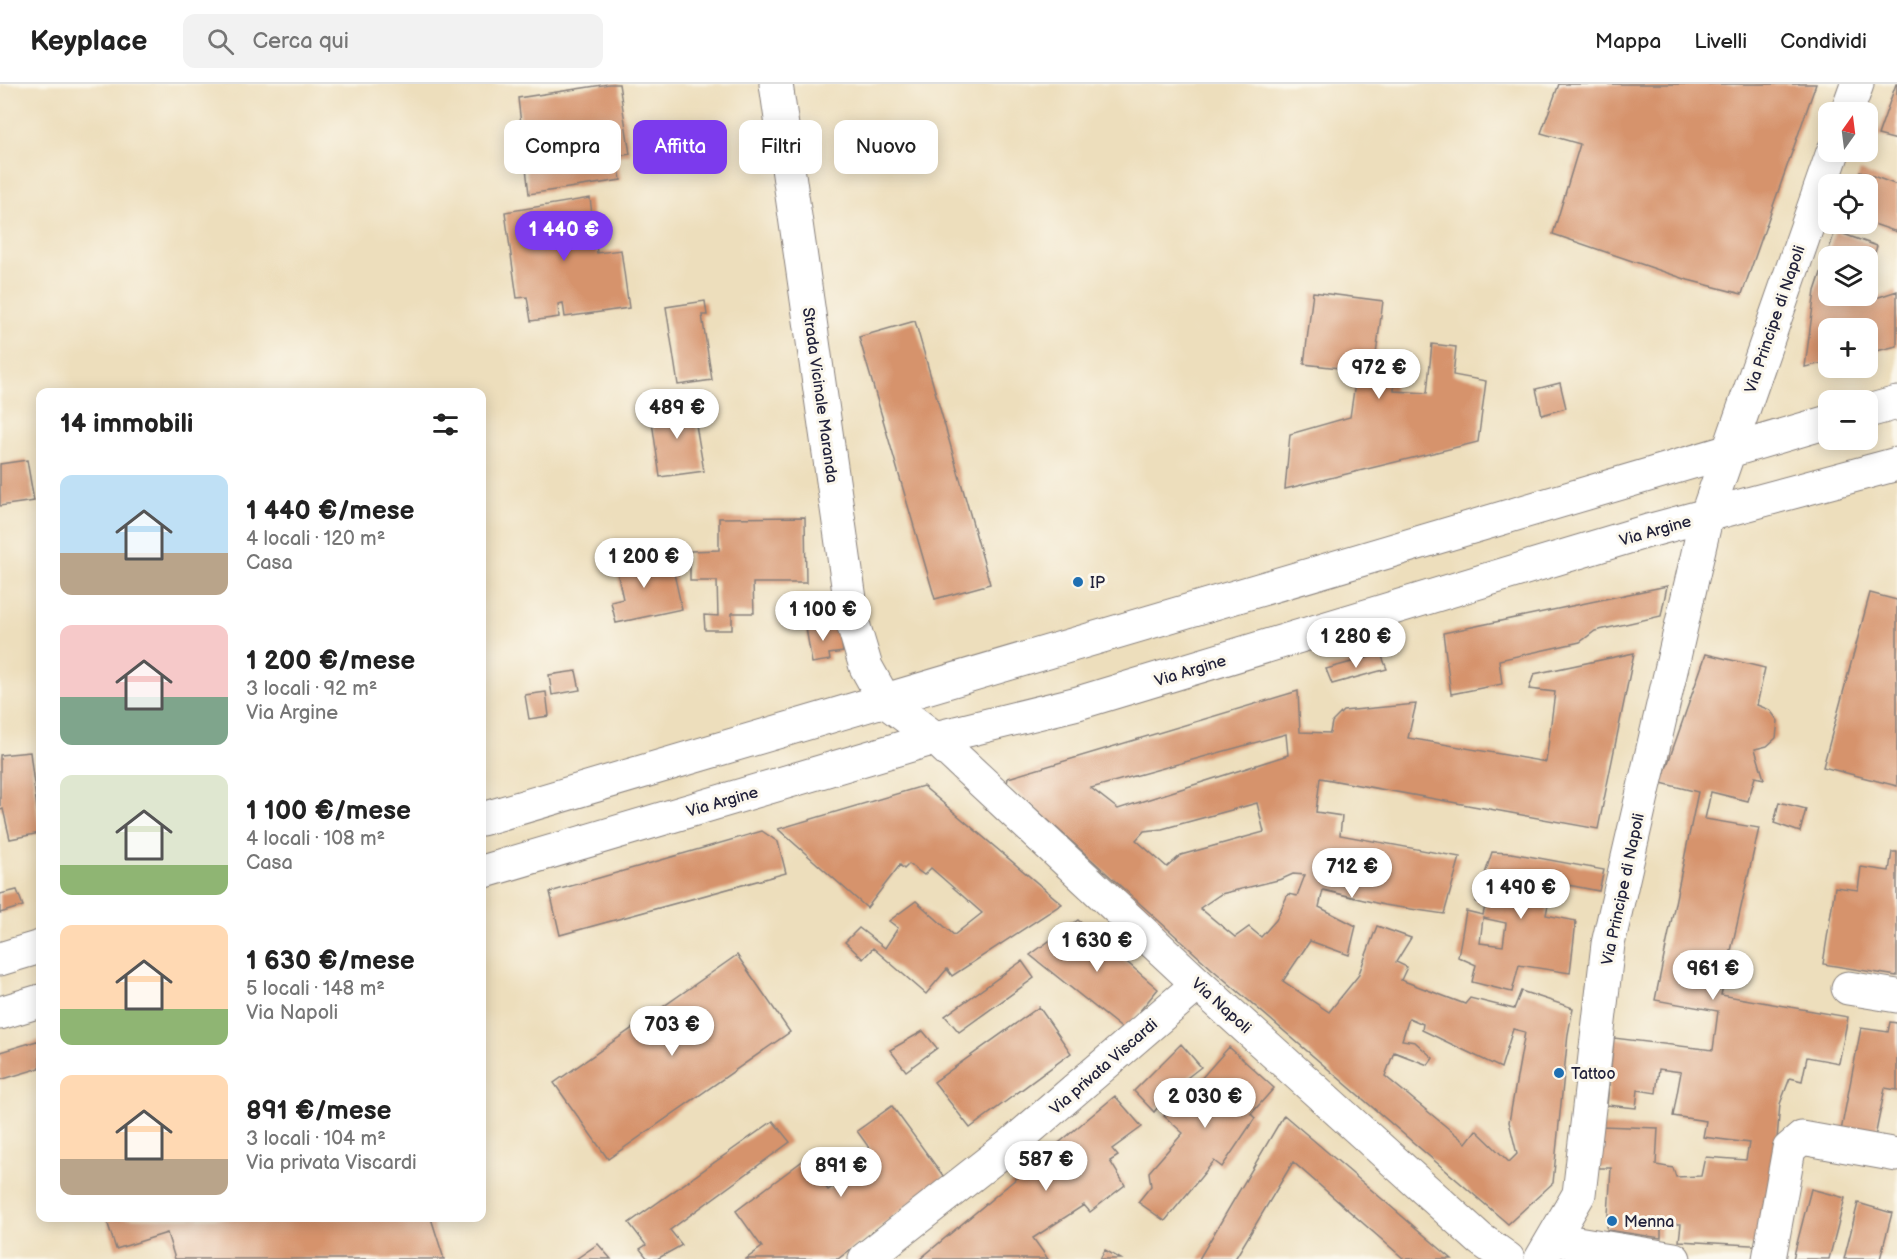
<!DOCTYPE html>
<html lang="it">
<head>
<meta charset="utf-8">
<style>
  body { margin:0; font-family:"Balsamiq Sans",sans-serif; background:#f2f2f2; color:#222; height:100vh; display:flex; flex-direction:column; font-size:22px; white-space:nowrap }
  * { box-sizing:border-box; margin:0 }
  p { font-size:20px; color:#767676 }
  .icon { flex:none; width:33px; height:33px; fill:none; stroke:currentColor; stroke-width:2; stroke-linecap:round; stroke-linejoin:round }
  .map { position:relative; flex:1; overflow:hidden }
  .side { position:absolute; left:36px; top:304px; width:450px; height:834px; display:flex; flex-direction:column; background:#fff; border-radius:12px; box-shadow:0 3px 15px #0003 }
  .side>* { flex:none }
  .banner { position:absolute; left:504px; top:36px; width:570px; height:54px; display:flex; gap:12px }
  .needle { width:39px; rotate:14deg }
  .fabs { position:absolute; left:1818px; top:18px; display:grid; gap:12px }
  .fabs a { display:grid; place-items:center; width:60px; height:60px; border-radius:12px; background:#fff; box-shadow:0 3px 15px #0003; font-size:30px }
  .price { position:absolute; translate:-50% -51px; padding:0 14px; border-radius:21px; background:#fff; color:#222; font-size:20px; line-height:39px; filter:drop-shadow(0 2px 3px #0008) }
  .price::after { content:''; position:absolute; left:50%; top:36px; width:18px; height:14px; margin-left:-9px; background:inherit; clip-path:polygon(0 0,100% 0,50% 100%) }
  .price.on { background:#7c3aed; color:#fff }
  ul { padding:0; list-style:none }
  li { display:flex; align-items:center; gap:18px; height:150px; padding:0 24px }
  li span { display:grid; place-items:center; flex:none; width:168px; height:120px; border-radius:12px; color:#555 }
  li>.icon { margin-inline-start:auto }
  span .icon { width:72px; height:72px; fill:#fffc; stroke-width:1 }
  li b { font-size:26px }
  h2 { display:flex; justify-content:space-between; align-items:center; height:72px; padding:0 24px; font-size:26px }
  .chip { padding:0 21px; border-radius:12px; background:#fff; box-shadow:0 3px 15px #0003; font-size:21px; line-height:54px }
  .chip.on { background:#7c3aed; color:#fff }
  header { display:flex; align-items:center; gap:36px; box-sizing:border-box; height:84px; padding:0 30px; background:#fff; border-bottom:2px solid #e0e0e0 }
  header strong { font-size:28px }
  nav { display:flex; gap:33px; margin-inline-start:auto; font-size:21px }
  .search { width:420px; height:54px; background:#f2f2f2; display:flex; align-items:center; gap:15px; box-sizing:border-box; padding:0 21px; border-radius:12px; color:#767676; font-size:22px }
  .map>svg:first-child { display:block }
  .building { fill:#d6936c; fill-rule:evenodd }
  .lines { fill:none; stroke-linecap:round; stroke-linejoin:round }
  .minor-casing { stroke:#88807c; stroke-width:35 }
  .minor { stroke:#fff; stroke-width:33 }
  .poi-dot { fill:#1f6fb2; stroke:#fbf7ec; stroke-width:2 }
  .labels { text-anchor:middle; stroke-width:6; stroke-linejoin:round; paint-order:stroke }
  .street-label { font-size:16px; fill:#22223b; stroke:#fbf7ec }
  .poi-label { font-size:16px; fill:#22223b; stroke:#fbf7ec; text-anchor:start }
</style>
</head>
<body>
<header>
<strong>Keyplace</strong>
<div class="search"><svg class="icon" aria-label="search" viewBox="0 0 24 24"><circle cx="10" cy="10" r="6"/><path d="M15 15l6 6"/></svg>Cerca qui</div>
<nav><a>Mappa</a><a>Livelli</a><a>Condividi</a></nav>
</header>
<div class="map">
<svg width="1897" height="1175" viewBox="0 0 1897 1175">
  <rect width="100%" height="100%" fill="#fbf7ec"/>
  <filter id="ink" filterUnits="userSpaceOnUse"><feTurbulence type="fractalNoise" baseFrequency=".0167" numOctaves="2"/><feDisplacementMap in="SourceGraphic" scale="12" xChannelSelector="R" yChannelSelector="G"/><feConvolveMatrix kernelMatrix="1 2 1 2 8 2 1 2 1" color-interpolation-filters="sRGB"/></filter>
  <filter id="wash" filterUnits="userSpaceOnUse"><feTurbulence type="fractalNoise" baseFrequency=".008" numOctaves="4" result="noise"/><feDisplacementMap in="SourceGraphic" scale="24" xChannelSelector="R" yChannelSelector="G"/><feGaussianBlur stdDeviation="1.35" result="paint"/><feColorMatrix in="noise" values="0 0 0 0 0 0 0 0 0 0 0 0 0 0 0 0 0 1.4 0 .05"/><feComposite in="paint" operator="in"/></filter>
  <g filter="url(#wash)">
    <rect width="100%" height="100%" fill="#eddebc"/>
    <g id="blocks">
      <path class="building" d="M609,0H619L630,70L617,72L621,96L529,110L518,14Z
        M1559,0H1816L1742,210L1688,196L1553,150L1580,60L1541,49Z
        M1896,0H1897V56L1878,51Z
        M1860,87L1897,101V148L1868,138V100H1855Z
        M590,114L597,169L621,166L629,224L565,233L563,219L558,220L559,233L531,237L527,213L517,214L505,128Z
        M1835,147L1877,162L1868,191V172H1828V212L1879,213L1897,207V262L1868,269V244H1828V278L1805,283L1815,207Z
        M1313,208L1383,217L1375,278L1395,275L1394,307L1427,309L1432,260L1456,263L1453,291L1486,297L1478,358L1285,405L1290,350L1350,333L1357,286L1304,280Z
        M705,217L707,231H702L712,296L678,301L666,223Z
        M915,237L990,500L935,515L859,253Z
        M1560,299L1566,324L1542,331L1536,305Z
        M692,318L704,387L660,393L650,324Z
        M27,376L34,417L0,422V380Z
        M805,433L806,499H753L754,529H732V546H705L704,531L718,532L717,497H690V467L719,466V434Z
        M646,467L651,489L673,485L682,525L616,539L611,518L623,515L614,474Z
        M1667,502L1661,532L1595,547L1580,558L1499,576L1502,600L1451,610L1443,549Z
        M1870,509L1897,516V702L1823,683Z
        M819,535L821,547L839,544L843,568L829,570L830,576L812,579L805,538Z
        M1634,569L1598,745L1320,694L1316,728L1342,732L1340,751L1460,773L1444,830L1384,821L1323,806L1319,823L1356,842L1349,871L1310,857L1283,897L1329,928L1358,892L1377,842L1411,854L1396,878L1407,883L1401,896L1465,920L1470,914L1514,925L1521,907L1573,924L1568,950L1553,1099L1508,1140L1212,885L1007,699L1008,694L1298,607L1300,648L1330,649L1332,638L1343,627L1416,620L1408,654L1546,678L1555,608L1529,605L1534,590ZM1286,650L1288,671L1118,725L1091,704ZM1257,719L1264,748L1181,771L1167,783L1136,756L1144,747L1162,745ZM1293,790L1305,791L1297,812L1288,810L1276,836L1261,853L1249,843L1235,853L1200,824L1221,810L1282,795ZM1409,934L1423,940L1422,946L1501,984L1513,945L1525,948L1509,1038L1517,1070L1509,1078L1476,1046L1466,1059L1385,992L1394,968L1428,981L1433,974L1415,958L1402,956Z
        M1381,570L1387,585L1332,600L1326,585Z
        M1706,570L1765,584L1757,621L1770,626L1778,637L1776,654L1767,662L1755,665L1764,695L1755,693L1748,717L1711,708L1705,735L1759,744L1721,911L1848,933L1839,979L1807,973L1802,997L1790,994L1780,1020L1768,1162L1679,1157L1681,1140H1661V1154L1607,1146L1611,1084H1598L1601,1042L1658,1044L1656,1081L1673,1084L1676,1093L1701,1092L1705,1073L1746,1076L1749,1059L1703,1053L1706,1037L1673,1032L1681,988L1659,985L1656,1009L1638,1006L1636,1024L1607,1021L1614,954L1713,966L1718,927L1655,916L1698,708L1661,699Z
        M576,587L580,606L552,611L549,591Z
        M546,608L549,632L529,635L525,611Z
        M30,668L40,749L10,755L3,725L0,726V671Z
        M923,702L1062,820L952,892L947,885L926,910L873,864L863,875L845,858L859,844L885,864L898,844L889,837L916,817L954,851L982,829L931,784L924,791L909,780L904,785L900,781L867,824L778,745Z
        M1779,718L1806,725L1800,748L1774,739Z
        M762,747L778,758L786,789L560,851L550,808Z
        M1492,768L1511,769L1604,786L1599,807L1528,793L1526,798L1505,794L1501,799L1550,811L1546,831L1576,837L1570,889L1519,881L1512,908L1472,898L1476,881L1458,873L1466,827L1483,831L1486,818H1476ZM1483,834L1506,839L1503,862L1480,859Z
        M1892,768H1897V892L1823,880L1835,803L1858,806L1861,783L1889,787Z
        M17,806L23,822L0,829V810Z
        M1078,836L1158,905L1124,946L1030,871Z
        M737,871L790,948L608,1075L554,999Z
        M1022,877L1034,894L959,948L945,932Z
        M1039,923L1071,969L970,1044L934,998Z
        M1890,938L1897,939V1006L1885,1004L1874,1058L1840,1052L1861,944L1888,948Z
        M923,947L937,964L906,987L890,966Z
        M40,956V984L0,996V968Z
        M1181,960L1201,983L1174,1004L1154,1028L1134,1007Z
        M1229,963L1274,1004L1251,1030L1255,1034L1222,1083L1214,1077L1165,1137L1138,1118L1151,1102L1149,1088L1183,1049L1164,1032L1188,1001L1192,1005Z
        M1115,1012L1142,1043L1112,1065L1118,1072L1110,1077L1125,1101L1090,1128L1084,1121L1033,1154L1048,1175H920Z
        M892,1022L944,1093L838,1175H746L762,1163L736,1127L805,1075L828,1106L875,1072L857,1047Z
        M1284,1031L1452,1175H1404L1293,1078L1235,1175H1199Z
        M773,1037L790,1058L670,1146L682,1161L657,1175H648L640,1165L646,1161L629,1139Z
        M1811,1105L1845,1114L1829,1175H1793Z
        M1858,1119L1892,1129L1880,1175H1844Z
        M106,1134H431L444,1175H175L167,1149L116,1165Z
        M598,1160L611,1175H576Z
        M1105,1166L1121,1175H1100Z"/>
    </g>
  </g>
  <g filter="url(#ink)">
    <use href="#blocks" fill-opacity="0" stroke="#88807c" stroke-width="1.5"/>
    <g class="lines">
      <g class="minor-casing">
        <path id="minor" d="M776,0L854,543L866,583L885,617L935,654L1198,900L1480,1155L1508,1175
          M1847,28L1857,0
          M1868,327L1897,319
          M482,735L1828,338
          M482,788L935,654L1078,619L1648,447L1897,380
          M0,875L40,863
          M1848,904L1897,912
          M0,929L40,917
          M1553,1155L1674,1175
          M865,1175L1013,1059L1198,900
          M1541,1175L1579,1110L1608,860L1707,430L1833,68
          M1769,1175L1789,1065L1802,1054L1897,1071"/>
      </g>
      <use href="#minor" class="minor"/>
    </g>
  </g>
  <g class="poi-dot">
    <circle cx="1078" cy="498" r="6"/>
    <circle cx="1559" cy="989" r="6"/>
    <circle cx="1612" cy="1137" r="6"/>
  </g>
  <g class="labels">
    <g class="street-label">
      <text transform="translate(1774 235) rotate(-71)" y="6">Via Principe di Napoli</text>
      <text transform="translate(821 311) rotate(82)" y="6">Strada Vicinale Maranda</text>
      <text transform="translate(1655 446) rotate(-16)" y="6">Via Argine</text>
      <text transform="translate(1190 586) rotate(-17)" y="6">Via Argine</text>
      <text transform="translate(722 717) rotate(-16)" y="6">Via Argine</text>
      <text transform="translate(1622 805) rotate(-78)" y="6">Via Principe di Napoli</text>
      <text transform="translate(1222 921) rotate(42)" y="6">Via Napoli</text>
      <text transform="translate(1103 982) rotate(-41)" y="6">Via privata Viscardi</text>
    </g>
    <g class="poi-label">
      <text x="1090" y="504">IP</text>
      <text x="1571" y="995">Tattoo</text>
      <text x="1624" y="1143">Menna</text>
    </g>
  </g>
</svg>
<div class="fabs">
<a><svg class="needle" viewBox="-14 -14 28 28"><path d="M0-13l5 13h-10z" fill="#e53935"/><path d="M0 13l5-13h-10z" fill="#767676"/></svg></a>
<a><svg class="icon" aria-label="locate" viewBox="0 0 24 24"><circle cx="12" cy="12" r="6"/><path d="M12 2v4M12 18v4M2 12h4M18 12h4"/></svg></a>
<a><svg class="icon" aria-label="layers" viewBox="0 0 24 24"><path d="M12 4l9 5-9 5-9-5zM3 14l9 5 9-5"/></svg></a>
<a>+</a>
<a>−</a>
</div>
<b class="price on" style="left:564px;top:178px">1 440 €</b>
<b class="price" style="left:1379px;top:316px">972 €</b>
<b class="price" style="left:677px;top:356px">489 €</b>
<b class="price" style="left:644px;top:505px">1 200 €</b>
<b class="price" style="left:823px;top:558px">1 100 €</b>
<b class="price" style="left:1356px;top:585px">1 280 €</b>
<b class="price" style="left:1352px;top:815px">712 €</b>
<b class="price" style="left:1521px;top:836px">1 490 €</b>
<b class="price" style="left:1097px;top:889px">1 630 €</b>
<b class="price" style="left:1713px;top:917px">961 €</b>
<b class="price" style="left:672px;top:973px">703 €</b>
<b class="price" style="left:1205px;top:1045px">2 030 €</b>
<b class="price" style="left:1046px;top:1108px">587 €</b>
<b class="price" style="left:841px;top:1114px">891 €</b>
<div class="banner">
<a class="chip">Compra</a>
<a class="chip on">Affitta</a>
<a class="chip">Filtri</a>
<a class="chip">Nuovo</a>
</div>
<section class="side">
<h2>14 immobili<svg class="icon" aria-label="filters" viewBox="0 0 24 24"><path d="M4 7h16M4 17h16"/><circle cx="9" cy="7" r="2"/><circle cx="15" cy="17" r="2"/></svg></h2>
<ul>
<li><span style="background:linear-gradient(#bfe0f5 65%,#b9a48a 0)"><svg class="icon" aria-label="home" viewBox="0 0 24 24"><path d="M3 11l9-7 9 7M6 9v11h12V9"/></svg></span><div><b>1 440 €/mese</b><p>4 locali · 120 m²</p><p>Casa</p></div></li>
<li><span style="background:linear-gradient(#f6c9c9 60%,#7fa58c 0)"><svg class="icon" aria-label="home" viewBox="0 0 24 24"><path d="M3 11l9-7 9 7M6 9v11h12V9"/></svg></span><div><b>1 200 €/mese</b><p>3 locali · 92 m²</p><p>Via Argine</p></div></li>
<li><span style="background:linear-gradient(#dfe7d0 75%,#8fb573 0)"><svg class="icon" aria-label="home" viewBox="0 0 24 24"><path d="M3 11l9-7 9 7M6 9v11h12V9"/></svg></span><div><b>1 100 €/mese</b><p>4 locali · 108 m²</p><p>Casa</p></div></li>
<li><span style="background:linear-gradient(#ffd9b3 70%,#8fb573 0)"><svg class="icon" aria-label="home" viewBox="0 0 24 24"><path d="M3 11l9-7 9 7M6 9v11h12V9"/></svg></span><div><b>1 630 €/mese</b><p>5 locali · 148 m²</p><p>Via Napoli</p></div></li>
<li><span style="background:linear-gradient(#ffd9b3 70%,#b9a48a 0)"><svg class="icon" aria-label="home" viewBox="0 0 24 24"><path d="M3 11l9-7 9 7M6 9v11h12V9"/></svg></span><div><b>891 €/mese</b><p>3 locali · 104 m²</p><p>Via privata Viscardi</p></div></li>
</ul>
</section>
</div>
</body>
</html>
